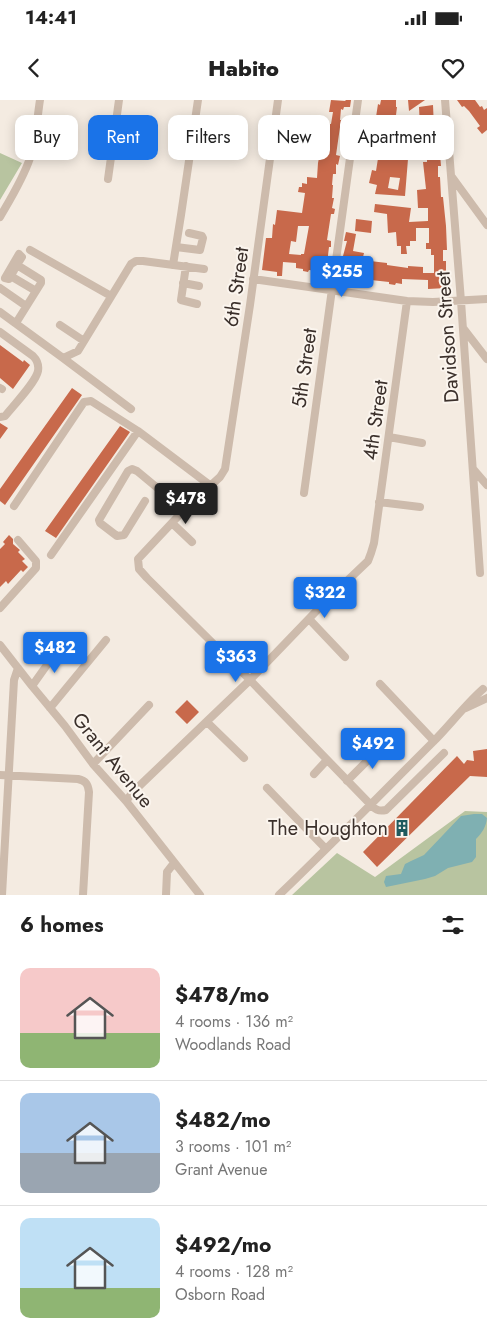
<!DOCTYPE html>
<html lang="en">
<head>
<meta charset="utf-8">
<style>
  body { margin:0; font-family:Jost,sans-serif; background:#f2f2f2; color:#222; height:100vh; display:flex; flex-direction:column; font-size:19px; white-space:nowrap }
  * { box-sizing:border-box; margin:0 }
  p { font-size:16px; color:#767676 }
  .icon { flex:none; width:28px; height:28px; fill:none; stroke:currentColor; stroke-width:2; stroke-linecap:round; stroke-linejoin:round }
  .map { position:relative; height:795px; overflow:hidden }
  .sheet { display:flex; flex-direction:column; background:#fff; flex:1 }
  .sheet>* { flex:none }
  .hud { position:absolute; left:15px; top:15px; width:458px; height:45px; display:flex; gap:10px }
  .price { position:absolute; translate:-50% -42px; padding:0 11px; border-radius:5px; background:#1a73e8; color:#fff; font-size:16px; line-height:32px; filter:drop-shadow(0 1px 2px #0008) }
  .price::after { content:''; position:absolute; left:50%; top:30px; width:15px; height:11px; margin-left:-8px; background:inherit; clip-path:polygon(0 0,100% 0,50% 100%) }
  .price.on { background:#222; color:#fff }
  ul { padding:0; list-style:none }
  li { display:flex; align-items:center; gap:15px; height:125px; padding:0 20px }
  li+li { border-top:1px solid #e0e0e0 }
  li span { display:grid; place-items:center; flex:none; width:140px; height:100px; border-radius:10px; color:#555 }
  li>.icon { margin-inline-start:auto }
  span .icon { width:60px; height:60px; fill:#fffc; stroke-width:1 }
  li b { font-size:21px }
  h2 { display:flex; justify-content:space-between; align-items:center; height:60px; padding:0 20px; font-size:21px }
  .tag { padding:0 18px; border-radius:10px; background:#fff; box-shadow:0 2px 12px #0003; font-size:18px; line-height:45px }
  .tag.on { background:#1a73e8; color:#fff }
  .status { display:flex; justify-content:space-between; align-items:center; height:35px; padding:0 25px; background:#fff; direction:ltr }
  .status svg { height:14px; fill:currentColor }
  header { display:flex; justify-content:space-between; align-items:center; height:65px; padding:0 20px; background:#fff; font-size:22px; font-weight:800 }
  .map>svg:first-child { display:block }
  .green { fill:#b8c4a0 }
  .water { fill:#7fb0b2 }
  .building { fill:#c8694b; fill-rule:evenodd }
  .lines { fill:none; stroke-linecap:round; stroke-linejoin:round }
  .minor { stroke:#cdbbac; stroke-width:8 }
  .labels { text-anchor:middle; stroke-width:4; stroke-linejoin:round; paint-order:stroke }
  .street-label { font-size:20px; fill:#3b302b; stroke:#fbf5ee }
  .poi-label { font-size:20px; fill:#3b302b; stroke:#fbf5ee; text-anchor:end }
</style>
</head>
<body>
<div class="status"><b>14:41</b><svg viewBox="0 0 49 12"><path d="M0 12V9h3v3zM5 12V6h3v6zM10 12V3h3v9zM15 12V0h3v12zM26 1h20v11H26zM47 4h2v5h-2z"/></svg></div>
<header><svg class="icon" aria-label="back" viewBox="0 0 24 24"><path d="M15 5l-7 7 7 7"/></svg>Habito<svg class="icon" aria-label="heart" viewBox="0 0 24 24"><path d="M12 20l-8-8c-3-5 5-10 8-4 3-6 11-1 8 4z"/></svg></header>
<div class="map">
<svg width="487" height="795" viewBox="0 0 487 795">
  <rect width="100%" height="100%" fill="#f4ebe1"/>
  <path class="green" d="M0,53L22,63L0,100Z
    M465,711L487,712V795H292L337,753L375,777Z"/>
  <path class="water" d="M474,714H482L487,718C486,727 482,733 476,739V757L472,762L448,768L435,776L425,779L386,787L384,782L386,776L401,774L405,764L411,761L424,755L461,716Z"/>
  <path class="building" d="M331,0L345,1L346,0H351L350,7H344L343,10L341,9L340,20H341L336,55L340,56L338,65L336,64V74H333L332,85H333L332,98H334L332,108L335,109L334,114H331L327,140L331,141V147H329L326,172L309,170L308,172L303,171V169L296,168V163L283,162L282,176H277V172L262,170L266,138H272L273,124L275,125L277,110L302,113L305,93L298,92L299,87H302V83L307,84V77L317,78L318,63L321,48L323,49L324,40H328L330,24H331L333,12H329ZM298,126H309L304,154H301V155L289,154L291,141L296,142Z
    M381,0H396V7H397L396,15H399L398,23L400,24L399,31H411V28H420L419,7L433,5L434,28H438L441,66H438V77H440L441,97H443L446,126L447,150H443V161H446V188L428,189V180L402,179V184L396,183L395,185L389,184V182L371,180L370,186L341,181L343,170L346,171L348,157L343,156L347,141H344L346,132L356,134L353,151L364,153L363,157L371,158L370,161L387,163V165L408,168V166L423,167V173H434V155H431V149H426V143H429V128H416V141H410V146H406L407,154H401V146H397L396,132L388,133L387,114L374,112L375,104L411,108L409,122L428,121V108H418L417,90L426,89L423,62H427V50H418V41H407L406,59H408L405,96L375,94L377,85L369,83L372,70L376,71L379,52L377,51L380,37L381,38L384,18L376,17L378,4L380,5ZM390,77L400,78L398,90L388,88Z
    M408,0H425L409,11Z
    M457,0H475L480,7L482,6L484,10L487,8V30L482,34L477,28L480,26L469,11L464,6L462,7Z
    M356,119L372,121L371,133L355,131Z
    M0,245L23,262L24,260L30,265L13,289L0,278Z
    M72,288L82,295L5,405L0,401V389Z
    M0,323L8,328L0,339Z
    M120,326L130,332L56,438L45,431Z
    M9,435L13,439V444L20,450L18,452L25,459L22,461L28,467L23,472L21,470L8,484L6,481L0,487V449L5,444L3,442Z
    M187,600L199,612L187,624L175,612Z
    M487,649V677L470,676L377,767L363,752L457,656L464,664L467,660L474,661L473,651Z"/>
  <g class="lines">
    <path class="minor" d="M278,0L250,205L225,369L220,377L184,410L138,459L139,469L147,478L250,580L370,704C375,709 378,712 386,710L444,653
      M445,0L461,201L480,473
      M452,77L487,125
      M108,79L119,0
      M0,117C11,98 23,79 30,58C36,39 37,19 40,0
      M176,147L200,150L203,138L202,136L189,133
      M30,150L111,196
      M173,165L181,115L198,0
      M186,166L181,200L197,204
      M14,178L36,191
      M253,179L407,201L433,202L487,199
      M183,183L199,186
      M0,188L26,206
      M0,212L63,258L78,251L131,164L136,161H143L204,169
      M16,223L41,183V180L17,165L9,179L5,178L19,154L22,157L17,165
      M60,225L84,241
      M463,228L487,259
      M0,232L33,256C37,260 39,265 38,271C36,282 13,306 5,316L0,317
      M63,258L131,309
      M0,288L2,289
      M389,337L422,343
      M473,369L487,385
      M304,393L358,0
      M145,401L124,435L117,436L100,423L99,420L128,371L132,369L137,371L184,410
      M379,402L420,407
      M14,406L84,302L91,301L138,331
      M172,423L192,442
      M51,455L138,331L211,386
      M0,508L36,468V461L18,440
      M309,519L345,557
      M0,545L32,586L65,626L93,664L126,701L200,795
      M380,584L434,641
      M32,586L59,548
      M50,608L106,540
      M466,608L487,598
      M207,622L244,658
      M93,664L149,605
      M314,674L327,660
      M0,675L78,679C86,681 88,684 89,692L83,795
      M347,681L384,644
      M267,688L326,749
      M126,701L133,692L250,580L325,502L368,461L371,453L374,443L407,201
      M2,795L14,580L18,568
      M166,795L167,772L174,763
      M279,795C331,745 382,693 433,642C450,625 465,605 483,589"/>
  </g>
  <defs>
    <g id="building-bare" transform="scale(1.35)"><path d="M-4-6H4V6H1V3H-1V6H-4ZM-2.5-4.3h1.7v1.8h-1.7ZM.8-4.3h1.7v1.8H.8ZM-2.5-1h1.7V.8h-1.7ZM.8-1h1.7V.8H.8Z" fill="#1f5a5e" stroke="#fbf5ee" stroke-width="2.5" paint-order="stroke"/></g>
  </defs>
  <g fill-rule="evenodd">
    <use href="#building-bare" x="402" y="728"/>
  </g>
  <g class="labels">
    <g class="street-label">
      <text transform="translate(236 187) rotate(-82)" y="7">6th Street</text>
      <text transform="translate(447 237) rotate(-94)" y="7">Davidson Street</text>
      <text transform="translate(304 268) rotate(-82)" y="7">5th Street</text>
      <text transform="translate(375 320) rotate(-82)" y="7">4th Street</text>
      <text transform="translate(113 660) rotate(51)" y="7">Grant Avenue</text>
    </g>
    <g class="poi-label">
      <text x="388" y="735">The Houghton</text>
    </g>
  </g>
</svg>
<b class="price" style="left:342px;top:198px">$255</b>
<b class="price on" style="left:186px;top:425px">$478</b>
<b class="price" style="left:325px;top:519px">$322</b>
<b class="price" style="left:55px;top:574px">$482</b>
<b class="price" style="left:236px;top:583px">$363</b>
<b class="price" style="left:373px;top:670px">$492</b>
<div class="hud">
<a class="tag">Buy</a>
<a class="tag on">Rent</a>
<a class="tag">Filters</a>
<a class="tag">New</a>
<a class="tag">Apartment</a>
</div>
</div>
<section class="sheet">
<h2>6 homes<svg class="icon" aria-label="filters" viewBox="0 0 24 24"><path d="M4 7h16M4 17h16"/><circle cx="9" cy="7" r="2"/><circle cx="15" cy="17" r="2"/></svg></h2>
<ul>
<li><span style="background:linear-gradient(#f6c9c9 65%,#8fb573 0)"><svg class="icon" aria-label="home" viewBox="0 0 24 24"><path d="M3 11l9-7 9 7M6 9v11h12V9"/></svg></span><div><b>$478/mo</b><p>4 rooms · 136 m²</p><p>Woodlands Road</p></div></li>
<li><span style="background:linear-gradient(#a9c7e8 60%,#9aa5b1 0)"><svg class="icon" aria-label="home" viewBox="0 0 24 24"><path d="M3 11l9-7 9 7M6 9v11h12V9"/></svg></span><div><b>$482/mo</b><p>3 rooms · 101 m²</p><p>Grant Avenue</p></div></li>
<li><span style="background:linear-gradient(#bfe0f5 70%,#8fb573 0)"><svg class="icon" aria-label="home" viewBox="0 0 24 24"><path d="M3 11l9-7 9 7M6 9v11h12V9"/></svg></span><div><b>$492/mo</b><p>4 rooms · 128 m²</p><p>Osborn Road</p></div></li>
</ul>
</section>
</body>
</html>
